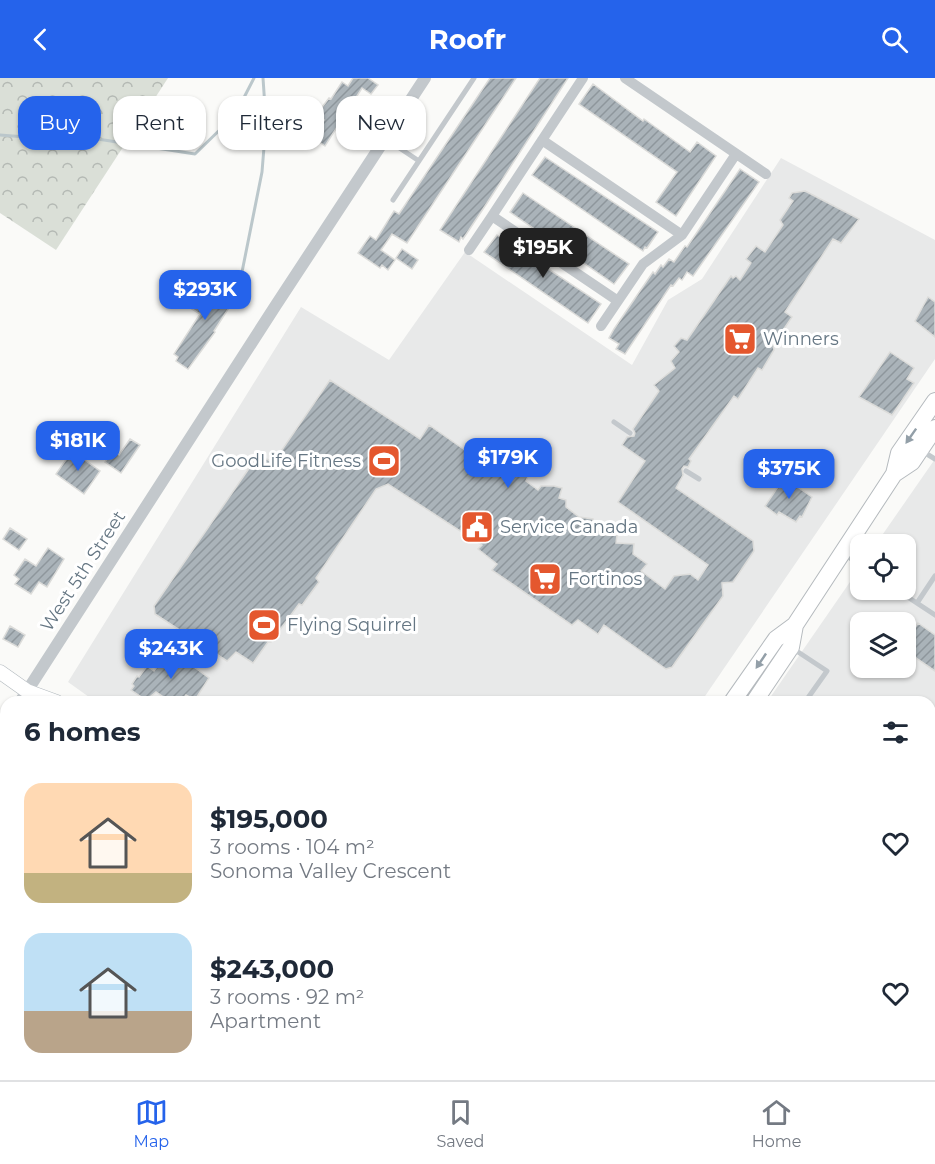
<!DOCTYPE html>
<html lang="en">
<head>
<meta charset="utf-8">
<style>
  body { margin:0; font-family:Montserrat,sans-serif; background:#f2f2f3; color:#1f2937; height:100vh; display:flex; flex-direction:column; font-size:22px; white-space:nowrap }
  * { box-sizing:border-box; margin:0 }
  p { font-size:20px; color:#747a83 }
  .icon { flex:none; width:33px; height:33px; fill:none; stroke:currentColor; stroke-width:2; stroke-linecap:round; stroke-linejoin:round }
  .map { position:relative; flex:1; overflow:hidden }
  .details { position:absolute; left:0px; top:618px; width:936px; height:384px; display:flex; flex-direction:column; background:#fff; border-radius:18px 18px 0 0; box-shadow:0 2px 4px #0004 }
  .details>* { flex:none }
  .hud { position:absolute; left:18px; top:18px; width:600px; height:54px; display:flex; gap:12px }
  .tools { position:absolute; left:850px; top:456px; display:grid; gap:12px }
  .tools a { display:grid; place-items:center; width:66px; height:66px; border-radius:12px; background:#fff; box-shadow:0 2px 4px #0004; font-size:30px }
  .price { position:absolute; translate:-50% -51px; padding:0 14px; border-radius:12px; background:#2563eb; color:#fff; font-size:20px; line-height:39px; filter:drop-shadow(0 2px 3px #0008) }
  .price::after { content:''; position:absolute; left:50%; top:36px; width:18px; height:14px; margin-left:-9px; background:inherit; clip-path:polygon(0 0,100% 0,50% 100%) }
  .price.on { background:#222; color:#fff }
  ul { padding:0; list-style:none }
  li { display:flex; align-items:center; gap:18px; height:150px; padding:0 24px }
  li span { display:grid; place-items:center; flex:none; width:168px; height:120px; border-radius:18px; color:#555 }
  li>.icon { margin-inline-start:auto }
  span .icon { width:72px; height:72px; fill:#fffc; stroke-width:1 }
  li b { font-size:26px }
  h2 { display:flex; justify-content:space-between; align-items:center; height:72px; padding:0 24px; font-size:26px }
  .chip { padding:0 21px; border-radius:18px; background:#fff; box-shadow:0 2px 4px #0004; font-size:21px; line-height:54px }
  .chip.on { background:#2563eb; color:#fff }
  header { display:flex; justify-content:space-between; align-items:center; height:78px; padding:0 24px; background:#2563eb; color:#fff; font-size:27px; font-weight:700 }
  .tab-bar { display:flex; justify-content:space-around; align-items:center; height:84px; border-top:2px solid #e0e1e3; background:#fff; font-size:16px; color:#747a83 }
  .tab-bar a { display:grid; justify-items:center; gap:3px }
  .tab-bar .on { color:#2563eb }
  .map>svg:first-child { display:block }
  .built { fill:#e8e9e9; fill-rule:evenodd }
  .forest { fill:url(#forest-crowns) }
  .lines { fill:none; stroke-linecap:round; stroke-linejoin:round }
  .stream { stroke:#bbc7cb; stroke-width:3 }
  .building { fill:url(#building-hatch); stroke:#dcdcda; stroke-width:1.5 }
  .secondary-casing { stroke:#b3babf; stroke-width:15 }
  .primary-casing { stroke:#b5babe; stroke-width:18 }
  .service { stroke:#c3c8cc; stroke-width:5 }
  .minor { stroke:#c3c8cc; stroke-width:10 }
  .tertiary { stroke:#c3c8cc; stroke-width:12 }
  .secondary { stroke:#fff; stroke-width:14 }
  .primary { stroke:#fff; stroke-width:16 }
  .oneway { fill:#939fa8 }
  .labels { text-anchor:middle; stroke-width:6; stroke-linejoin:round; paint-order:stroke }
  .poi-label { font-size:18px; fill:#657683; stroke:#fff; text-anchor:start }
  .street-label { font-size:18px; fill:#657683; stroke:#fff }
</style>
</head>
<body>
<header><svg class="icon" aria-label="back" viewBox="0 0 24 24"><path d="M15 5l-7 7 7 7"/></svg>Roofr<svg class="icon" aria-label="search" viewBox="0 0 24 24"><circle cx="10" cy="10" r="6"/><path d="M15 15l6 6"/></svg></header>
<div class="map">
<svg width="935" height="1002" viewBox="0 0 935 1002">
  <defs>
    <pattern id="forest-crowns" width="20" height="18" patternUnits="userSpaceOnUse" patternTransform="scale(1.5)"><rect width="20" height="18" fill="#dadfd7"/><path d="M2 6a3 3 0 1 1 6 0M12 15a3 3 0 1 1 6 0" fill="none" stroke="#b4b9b4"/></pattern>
    <pattern id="building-hatch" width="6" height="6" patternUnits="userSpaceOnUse" patternTransform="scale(1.5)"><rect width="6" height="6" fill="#aab3b9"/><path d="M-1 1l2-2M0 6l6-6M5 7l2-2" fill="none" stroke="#8e969c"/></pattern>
  </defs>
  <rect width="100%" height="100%" fill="#fafaf8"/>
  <path class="built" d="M781,80L935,162V281L701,624H96L68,604L301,229L389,282L465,174L632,287L668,222L702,201Z
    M935,381V748L930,746V624H767L861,488V512H906V466H876ZM861,544H906V590H861Z
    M930,774L935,777V921L930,929Z
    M930,958L935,962V1002H642L633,996H930Z
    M286,996H409L405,1002H282Z
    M468,996H543L551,1002H463Z"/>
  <path class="forest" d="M0,0H168L56,172L0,135Z"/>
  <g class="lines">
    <path class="stream" d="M0,57L51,61L78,58L195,76L235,37L254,0
      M239,209L262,94L266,44L263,0"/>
  </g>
  <path class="building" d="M353,0H368L378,7L371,16L362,10L325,68L312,59L324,42L316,37L329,20L331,21L342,4L348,8Z
    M490,0H516L407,165L392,156L381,172L395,182L388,192L382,187L380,190L358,175L370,158L376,162L394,133L399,136Z
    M540,0H568L487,125L463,161L461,159L459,164L440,152Z
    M593,6L643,43L644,41L690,74L697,64L716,78L676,138L656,124L677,94L579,26Z
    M545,79L658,154L647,170L645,169L643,173L532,97Z
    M740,91L759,104L693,198L687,194L682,202L679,200L673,208L671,207L625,276L616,271L619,266L609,260L614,251L653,194L655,196L661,187L663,189L669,181L674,184L685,168L687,169Z
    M805,113L859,141L841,165L833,161L785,234L792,239L773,267L774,272L762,292L758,290L738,321L734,318L689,381L691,383L688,389L684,388L682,391L683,397L676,410L753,463L754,473L733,504L722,505L723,518L672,589L666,591L604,547L598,556L578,542L572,547L492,492L497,486L478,471L482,467L388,406L376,411L316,500L319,504L302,527L299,526L271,564H268L253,585L236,574L227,583L155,536L154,528L259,376L273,385L330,302L420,361L429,347L472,377L477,369L519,397L533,378L536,380L526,403L538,412L541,408H554L562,410L559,420L566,422V429L579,439L593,441V448L606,457H617L616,465L634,466L633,476L647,486L641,493L665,511L674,498L690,496L698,502L708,487L618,424L645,383L622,367L627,359L634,358L635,355L633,351L659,313L654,307L675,290L671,283L679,274L674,268L681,260L687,262L731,198L733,200L736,198L740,202L751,185L746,181L756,168L765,174L783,147L780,142L793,123L789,120L792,115Z
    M523,115L629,186L614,206L510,134Z
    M497,157L601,226L588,245L484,174Z
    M402,171L418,182L412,191L396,180Z
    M217,198L235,211L230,219L234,222L214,253L215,254L188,291L176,283L178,279L174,276L200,236L192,231Z
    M928,219L935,224V259L915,243Z
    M890,274L914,290L907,301L914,305L892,337L859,319Z
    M130,361L140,367L121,395L105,384L113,373L119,377Z
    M72,373L100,393L84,416L56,396Z
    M786,397L799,405L796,408L812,419L802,439L800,438L796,444L779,434L777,437L765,428Z
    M10,450L27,461L19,472L3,461Z
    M48,470L64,481L47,509L39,504L31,516L15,506L19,501L14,497L25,481L36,488Z
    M918,545L935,557V593L906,573V563Z
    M10,548L25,557L18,569L3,561Z
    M181,576L182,580L209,600L195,622L186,617L181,624H171L156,614L146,622L131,612L134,608L132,606L137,598L139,599L147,588L154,593L164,579Z"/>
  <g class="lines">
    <g class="secondary-casing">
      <path id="secondary" d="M0,594L27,613L57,624
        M563,996L572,1002
        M588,996L593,1002"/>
    </g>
    <g class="primary-casing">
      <path id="primary" d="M894,396L912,384L935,350
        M732,624L776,561L795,547L894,396L899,375L935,323
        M754,624L791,569L795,547
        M443,1002L452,996"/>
    </g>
    <path class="service" d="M386,61L419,83
      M393,122L474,0
      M614,344L630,355
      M922,373L935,381
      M686,393L699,401
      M845,477L861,487
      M897,512L935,537
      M917,525L935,498
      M792,570L827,593L805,624
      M660,1002L664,996"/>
    <path class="minor" d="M583,0L492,138L618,223
      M625,0L766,96
      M542,62L682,157
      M469,172L492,138
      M601,248L643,186L682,157L736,76
      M930,759L935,761
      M0,877L6,881
      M175,996L183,1002"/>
    <path class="tertiary" d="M20,624L276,227L425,0
      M0,653L6,644"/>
    <use href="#secondary" class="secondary"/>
    <use href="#primary" class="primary"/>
  </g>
  <defs><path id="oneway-solid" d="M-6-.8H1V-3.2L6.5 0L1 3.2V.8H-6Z" transform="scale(1.5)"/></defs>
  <g class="oneway">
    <use href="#oneway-solid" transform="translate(911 358) rotate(125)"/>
    <use href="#oneway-solid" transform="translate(761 583) rotate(124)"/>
  </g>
  <defs>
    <g id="supermarket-square" transform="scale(1.725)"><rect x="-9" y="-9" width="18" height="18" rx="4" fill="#e4572e" stroke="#fff"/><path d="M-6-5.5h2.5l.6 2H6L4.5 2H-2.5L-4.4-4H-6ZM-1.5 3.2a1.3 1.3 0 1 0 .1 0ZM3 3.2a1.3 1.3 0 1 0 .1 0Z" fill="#fff"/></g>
    <g id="stadium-square" transform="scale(1.725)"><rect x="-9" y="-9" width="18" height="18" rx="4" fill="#e4572e" stroke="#fff"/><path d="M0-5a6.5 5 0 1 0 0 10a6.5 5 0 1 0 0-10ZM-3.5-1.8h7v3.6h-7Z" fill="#fff"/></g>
    <g id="civic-square" transform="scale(1.725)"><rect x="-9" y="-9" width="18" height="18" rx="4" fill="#e4572e" stroke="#fff"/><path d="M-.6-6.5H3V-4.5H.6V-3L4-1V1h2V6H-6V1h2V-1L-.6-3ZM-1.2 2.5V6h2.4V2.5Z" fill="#fff"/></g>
  </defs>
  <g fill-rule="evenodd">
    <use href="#supermarket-square" x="740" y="261"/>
    <use href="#stadium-square" x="384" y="383"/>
    <use href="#civic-square" x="477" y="449"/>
    <use href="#supermarket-square" x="545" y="501"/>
    <use href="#stadium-square" x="264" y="547"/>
  </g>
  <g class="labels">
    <g class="poi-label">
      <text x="763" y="267">Winners</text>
      <text x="361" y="389" text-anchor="end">GoodLife Fitness</text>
      <text x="500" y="455">Service Canada</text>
      <text x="568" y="507">Fortinos</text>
      <text x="287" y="553">Flying Squirrel</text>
    </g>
    <g class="street-label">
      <text transform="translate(83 493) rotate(-57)" y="6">West 5th Street</text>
    </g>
  </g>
</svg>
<div class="tools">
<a><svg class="icon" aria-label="locate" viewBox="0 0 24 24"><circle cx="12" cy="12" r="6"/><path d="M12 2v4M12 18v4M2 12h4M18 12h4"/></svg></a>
<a><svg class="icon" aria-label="layers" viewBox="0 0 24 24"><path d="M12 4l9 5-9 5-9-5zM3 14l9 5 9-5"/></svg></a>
</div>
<b class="price on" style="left:543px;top:201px">$195K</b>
<b class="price" style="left:205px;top:243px">$293K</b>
<b class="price" style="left:78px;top:394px">$181K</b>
<b class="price" style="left:508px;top:411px">$179K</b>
<b class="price" style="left:789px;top:422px">$375K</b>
<b class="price" style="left:171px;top:602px">$243K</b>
<div class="hud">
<a class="chip on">Buy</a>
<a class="chip">Rent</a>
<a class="chip">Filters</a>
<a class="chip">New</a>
</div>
<section class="details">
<h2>6 homes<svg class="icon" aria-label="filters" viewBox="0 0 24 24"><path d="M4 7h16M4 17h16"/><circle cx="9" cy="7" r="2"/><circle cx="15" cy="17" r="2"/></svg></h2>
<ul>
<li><span style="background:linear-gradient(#ffd9b3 75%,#c2b280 0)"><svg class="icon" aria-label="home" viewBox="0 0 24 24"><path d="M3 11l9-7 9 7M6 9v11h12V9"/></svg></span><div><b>$195,000</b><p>3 rooms · 104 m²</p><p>Sonoma Valley Crescent</p></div><svg class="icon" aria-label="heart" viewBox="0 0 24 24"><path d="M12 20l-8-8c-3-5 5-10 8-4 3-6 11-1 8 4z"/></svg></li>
<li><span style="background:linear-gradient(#bfe0f5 65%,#b9a48a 0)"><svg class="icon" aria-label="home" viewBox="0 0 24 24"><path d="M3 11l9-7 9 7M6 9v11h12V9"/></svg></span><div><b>$243,000</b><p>3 rooms · 92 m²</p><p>Apartment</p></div><svg class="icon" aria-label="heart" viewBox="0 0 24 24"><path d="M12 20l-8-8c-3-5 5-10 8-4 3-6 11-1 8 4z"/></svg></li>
</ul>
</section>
</div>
<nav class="tab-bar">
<a class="on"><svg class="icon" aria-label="map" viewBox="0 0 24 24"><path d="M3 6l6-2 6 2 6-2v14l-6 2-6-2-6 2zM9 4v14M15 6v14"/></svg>Map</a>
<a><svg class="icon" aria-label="saved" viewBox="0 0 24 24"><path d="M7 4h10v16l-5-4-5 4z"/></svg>Saved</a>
<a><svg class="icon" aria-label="home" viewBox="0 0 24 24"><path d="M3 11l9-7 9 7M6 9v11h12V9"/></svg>Home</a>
</nav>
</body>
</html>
